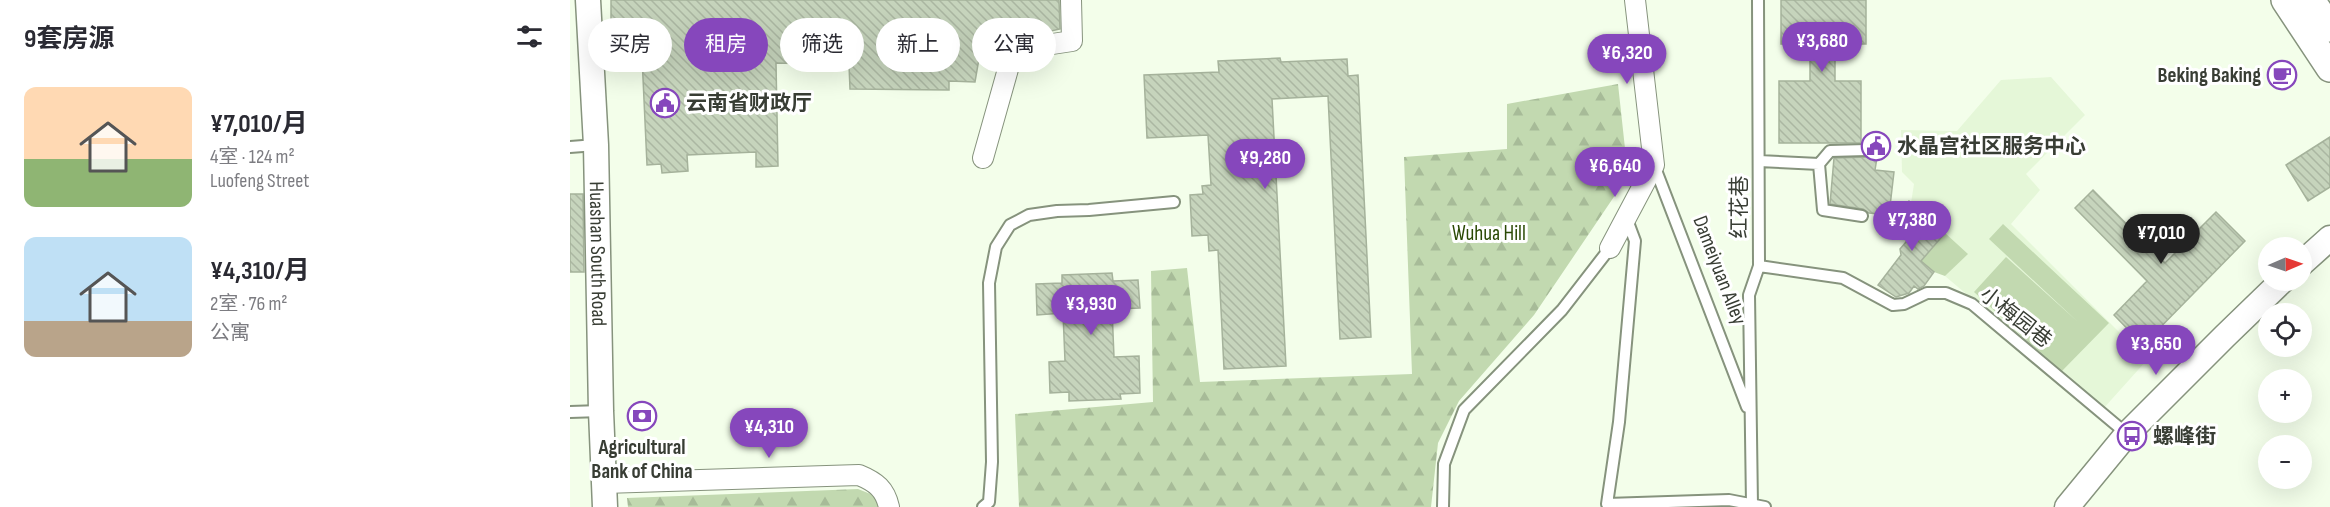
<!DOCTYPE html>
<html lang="zh">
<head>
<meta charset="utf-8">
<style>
  body { margin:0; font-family:"Sofia Sans Condensed","Noto Sans SC",sans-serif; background:#f7f7f7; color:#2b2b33; height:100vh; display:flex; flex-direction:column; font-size:22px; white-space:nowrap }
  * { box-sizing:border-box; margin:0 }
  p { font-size:20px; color:#7c7c81 }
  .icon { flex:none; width:33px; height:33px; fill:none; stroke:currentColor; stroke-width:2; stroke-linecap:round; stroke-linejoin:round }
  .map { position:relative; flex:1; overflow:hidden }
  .panel { display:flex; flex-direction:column; background:#fff; width:570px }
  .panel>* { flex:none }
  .guide { position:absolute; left:18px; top:18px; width:570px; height:54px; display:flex; gap:12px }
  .needle { width:39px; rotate:88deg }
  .controls { position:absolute; left:1688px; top:237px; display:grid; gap:12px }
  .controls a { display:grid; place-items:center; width:54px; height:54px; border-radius:50%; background:#fff; box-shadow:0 6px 24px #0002; font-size:30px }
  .price { position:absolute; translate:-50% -51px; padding:0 14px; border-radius:21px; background:#8647bc; color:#fff; font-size:20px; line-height:39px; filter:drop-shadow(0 2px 3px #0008) }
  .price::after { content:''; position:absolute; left:50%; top:36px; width:18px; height:14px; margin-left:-9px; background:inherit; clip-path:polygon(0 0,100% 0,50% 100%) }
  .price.active { background:#222; color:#fff }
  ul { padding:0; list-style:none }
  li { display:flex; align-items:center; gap:18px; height:150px; padding:0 24px }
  li span { display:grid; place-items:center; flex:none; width:168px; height:120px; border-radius:12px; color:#555 }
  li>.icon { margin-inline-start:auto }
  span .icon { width:72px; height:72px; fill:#fffc; stroke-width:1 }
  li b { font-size:26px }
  h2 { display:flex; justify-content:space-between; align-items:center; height:72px; padding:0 24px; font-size:26px }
  .pill { padding:0 21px; border-radius:27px; background:#fff; box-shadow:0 6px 24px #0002; font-size:21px; line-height:54px }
  .pill.active { background:#8647bc; color:#fff }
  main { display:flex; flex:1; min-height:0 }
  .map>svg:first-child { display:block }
  .built { fill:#e5f7d8 }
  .green { fill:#c2d9b0 }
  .forest { fill:url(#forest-firs) }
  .building { fill:url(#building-back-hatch); stroke:#a5b29b; stroke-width:1.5 }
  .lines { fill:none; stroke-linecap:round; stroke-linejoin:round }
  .service-casing { stroke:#86937d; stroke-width:14 }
  .minor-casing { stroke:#86937d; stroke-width:22 }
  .tertiary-casing { stroke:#86937d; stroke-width:27 }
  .secondary-casing { stroke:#86937d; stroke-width:30 }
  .service { stroke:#fff; stroke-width:10 }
  .minor { stroke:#fff; stroke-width:20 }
  .tertiary { stroke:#fff; stroke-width:24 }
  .secondary { stroke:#fff; stroke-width:27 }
  .labels { text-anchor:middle; stroke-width:6; stroke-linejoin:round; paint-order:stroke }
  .poi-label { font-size:21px; font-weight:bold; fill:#383d34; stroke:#fff; text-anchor:start }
  .street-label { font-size:21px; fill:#383d34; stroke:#fff }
  .park-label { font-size:21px; fill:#2a4904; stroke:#fff }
</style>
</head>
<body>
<main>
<section class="panel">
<h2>9套房源<svg class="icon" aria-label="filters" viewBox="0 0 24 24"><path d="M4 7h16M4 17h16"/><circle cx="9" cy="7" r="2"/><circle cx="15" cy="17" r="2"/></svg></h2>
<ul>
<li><span style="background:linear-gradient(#ffd9b3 60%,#8fb573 0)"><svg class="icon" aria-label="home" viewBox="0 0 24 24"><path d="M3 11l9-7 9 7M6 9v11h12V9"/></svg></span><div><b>¥7,010/月</b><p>4室 · 124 m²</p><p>Luofeng Street</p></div></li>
<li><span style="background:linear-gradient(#bfe0f5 70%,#b9a48a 0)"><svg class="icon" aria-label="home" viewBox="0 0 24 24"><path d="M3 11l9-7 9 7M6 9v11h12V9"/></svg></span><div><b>¥4,310/月</b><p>2室 · 76 m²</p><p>公寓</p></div></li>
</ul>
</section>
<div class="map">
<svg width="1760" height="507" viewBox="0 0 1760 507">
  <defs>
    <pattern id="forest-firs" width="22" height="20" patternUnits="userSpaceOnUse" patternTransform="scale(1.5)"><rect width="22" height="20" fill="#c2d9b0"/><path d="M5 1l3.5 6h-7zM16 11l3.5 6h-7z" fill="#a7bb98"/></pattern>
    <pattern id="building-back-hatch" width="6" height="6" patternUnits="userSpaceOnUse" patternTransform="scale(1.5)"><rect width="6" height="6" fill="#c6d4bc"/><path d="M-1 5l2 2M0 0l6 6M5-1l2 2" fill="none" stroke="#abb7a2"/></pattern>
  </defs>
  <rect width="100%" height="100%" fill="#f3feea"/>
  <path class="built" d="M1481,77L1515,115L1456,174L1470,190L1441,224L1577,360L1533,409L1375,276L1397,254L1341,203L1344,184L1332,172L1331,130L1387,131L1431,80Z"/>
  <path class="green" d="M1433,224L1539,323L1491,372L1404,292L1436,257L1508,322L1419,239Z
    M1375,233L1398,254L1375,276L1364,272L1351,261Z"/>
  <path class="forest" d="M1048,84L1058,176L964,315L889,401L868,443L861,507H449L445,414L583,402L581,271L617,268L630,382L842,374L834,157L937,149V104Z
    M288,489L303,495L313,507H58L57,498Z"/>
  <path class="building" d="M41,0H489L490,29L411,47L405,82L379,81V90L280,89L279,65L206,63L208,166L186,167V152L117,155L118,171L92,173L91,164L77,165L71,35L41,37Z
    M1211,0H1296V44H1265V81H1291V143H1209V81H1240V44H1211Z
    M710,58L711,62L777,59L778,76L788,75L801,337L770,339L758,96L702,99L716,366L654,369L648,250L639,251L638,235L622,236L620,195L633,194L632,186L641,185L638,135L577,138L574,75L649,72L648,61Z
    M1760,137V187L1738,201L1716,165Z
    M1298,157L1307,158L1305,170L1324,172L1319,215L1299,213L1293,209L1260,204L1264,158Z
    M1523,190L1595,263L1646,212L1675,241L1573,345L1544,315L1577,281L1505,208Z
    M0,194H13L14,272H0Z
    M1339,201L1375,233L1351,261L1364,272L1354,286L1348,289L1344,286L1339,293L1326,297L1308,285L1331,255L1330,249L1342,235L1322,218Z
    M542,273L543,281L568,280L570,308L542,309L544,357L569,356L570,393L550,394L551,399L499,401V392L480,393L479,362L495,361L493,313L467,315L466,284L492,283V275Z"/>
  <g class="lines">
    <g class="service-casing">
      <path id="service" d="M0,147L26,145
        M1189,161L1249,164L1253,210L1292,216
        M1249,164L1260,151L1296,150
        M1084,165L1177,407
        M1056,217L1065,241L1049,422L1037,504L1159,500L1195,507
        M1189,266L1273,278L1323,305L1334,304L1357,293H1376L1402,304L1557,434
        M0,412L31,411
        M1182,505L1179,295L1189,266L1188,0
        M413,507L419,502L422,462L419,283L426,247L440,225L459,215L487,211L519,210L604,202
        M873,507L874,464L894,410L992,310L1040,248"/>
    </g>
    <g class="minor-casing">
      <path id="minor" d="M413,158L440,62L456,48L502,41L501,0
        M1040,248L1084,165L1065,0
        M34,483L289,475C306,482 315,489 319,507"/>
    </g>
    <g class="tertiary-casing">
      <g id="tertiary">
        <path id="s1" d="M18,0L26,145L31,411L35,507"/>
        <path d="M1731,264L1760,238"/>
        <path d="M1497,507L1557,434L1655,336L1713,280"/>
      </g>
    </g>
    <g class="secondary-casing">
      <path id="secondary" d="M1715,0L1760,68
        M1741,0L1760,28"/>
    </g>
    <use href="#service" class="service"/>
    <use href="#minor" class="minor"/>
    <use href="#tertiary" class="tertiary"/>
    <use href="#secondary" class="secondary"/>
  </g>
  <defs>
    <g id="cafe-ring" transform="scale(1.5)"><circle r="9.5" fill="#fff" stroke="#8647bc" stroke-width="1.5"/><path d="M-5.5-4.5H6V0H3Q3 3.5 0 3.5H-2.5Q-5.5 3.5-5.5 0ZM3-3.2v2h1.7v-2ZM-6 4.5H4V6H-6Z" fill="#8647bc"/></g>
    <g id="civic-ring" transform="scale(1.5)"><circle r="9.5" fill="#fff" stroke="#8647bc" stroke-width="1.5"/><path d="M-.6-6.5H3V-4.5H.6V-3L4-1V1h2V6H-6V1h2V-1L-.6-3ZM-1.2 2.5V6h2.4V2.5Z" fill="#8647bc"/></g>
    <g id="bank-ring" transform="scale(1.5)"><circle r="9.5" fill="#fff" stroke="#8647bc" stroke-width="1.5"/><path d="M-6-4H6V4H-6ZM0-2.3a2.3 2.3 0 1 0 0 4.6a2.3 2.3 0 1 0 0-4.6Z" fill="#8647bc"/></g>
    <g id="bus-ring" transform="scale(1.5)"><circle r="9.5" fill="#fff" stroke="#8647bc" stroke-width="1.5"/><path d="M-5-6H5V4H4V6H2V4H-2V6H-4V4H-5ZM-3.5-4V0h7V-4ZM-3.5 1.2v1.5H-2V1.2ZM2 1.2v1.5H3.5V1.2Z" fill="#8647bc"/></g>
  </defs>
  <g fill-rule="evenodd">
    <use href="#cafe-ring" x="1712" y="75"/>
    <use href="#civic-ring" x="95" y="103"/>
    <use href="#civic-ring" x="1306" y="146"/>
    <use href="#bank-ring" x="72" y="416"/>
    <use href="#bus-ring" x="1562" y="436"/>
  </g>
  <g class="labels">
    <g class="poi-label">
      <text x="1691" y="82" text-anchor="end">Beking Baking</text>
      <text x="116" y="110">云南省财政厅</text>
      <text x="1327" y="153">水晶宫社区服务中心</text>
      <text x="1583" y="443">螺峰街</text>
      <text x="72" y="454" text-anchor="middle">Agricultural<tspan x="72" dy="24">Bank of China</tspan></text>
    </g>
    <g class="street-label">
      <text transform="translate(1169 207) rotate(-90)" y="7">红花巷</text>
      <text dy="7" stroke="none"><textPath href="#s1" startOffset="254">Huashan South Road</textPath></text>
      <text transform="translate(1150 270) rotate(69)" y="7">Dameiyuan Alley</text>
      <text transform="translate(1446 317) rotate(38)" y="7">小梅园巷</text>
    </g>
    <g class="park-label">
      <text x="919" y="240">Wuhua Hill</text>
    </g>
  </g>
</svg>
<div class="controls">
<a><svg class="needle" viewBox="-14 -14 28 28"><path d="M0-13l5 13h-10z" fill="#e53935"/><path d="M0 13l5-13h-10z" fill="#7c7c81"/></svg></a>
<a><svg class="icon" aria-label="locate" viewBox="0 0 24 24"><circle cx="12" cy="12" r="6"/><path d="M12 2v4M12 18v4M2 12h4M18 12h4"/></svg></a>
<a>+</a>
<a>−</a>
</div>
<b class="price" style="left:1252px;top:73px">¥3,680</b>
<b class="price" style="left:1057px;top:85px">¥6,320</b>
<b class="price" style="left:695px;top:190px">¥9,280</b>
<b class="price" style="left:1045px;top:198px">¥6,640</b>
<b class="price" style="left:1342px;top:252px">¥7,380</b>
<b class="price active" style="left:1591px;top:265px">¥7,010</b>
<b class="price" style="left:521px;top:336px">¥3,930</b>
<b class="price" style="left:1586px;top:376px">¥3,650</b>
<b class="price" style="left:199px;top:459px">¥4,310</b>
<div class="guide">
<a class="pill">买房</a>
<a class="pill active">租房</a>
<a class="pill">筛选</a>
<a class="pill">新上</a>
<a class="pill">公寓</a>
</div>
</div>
</main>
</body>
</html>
